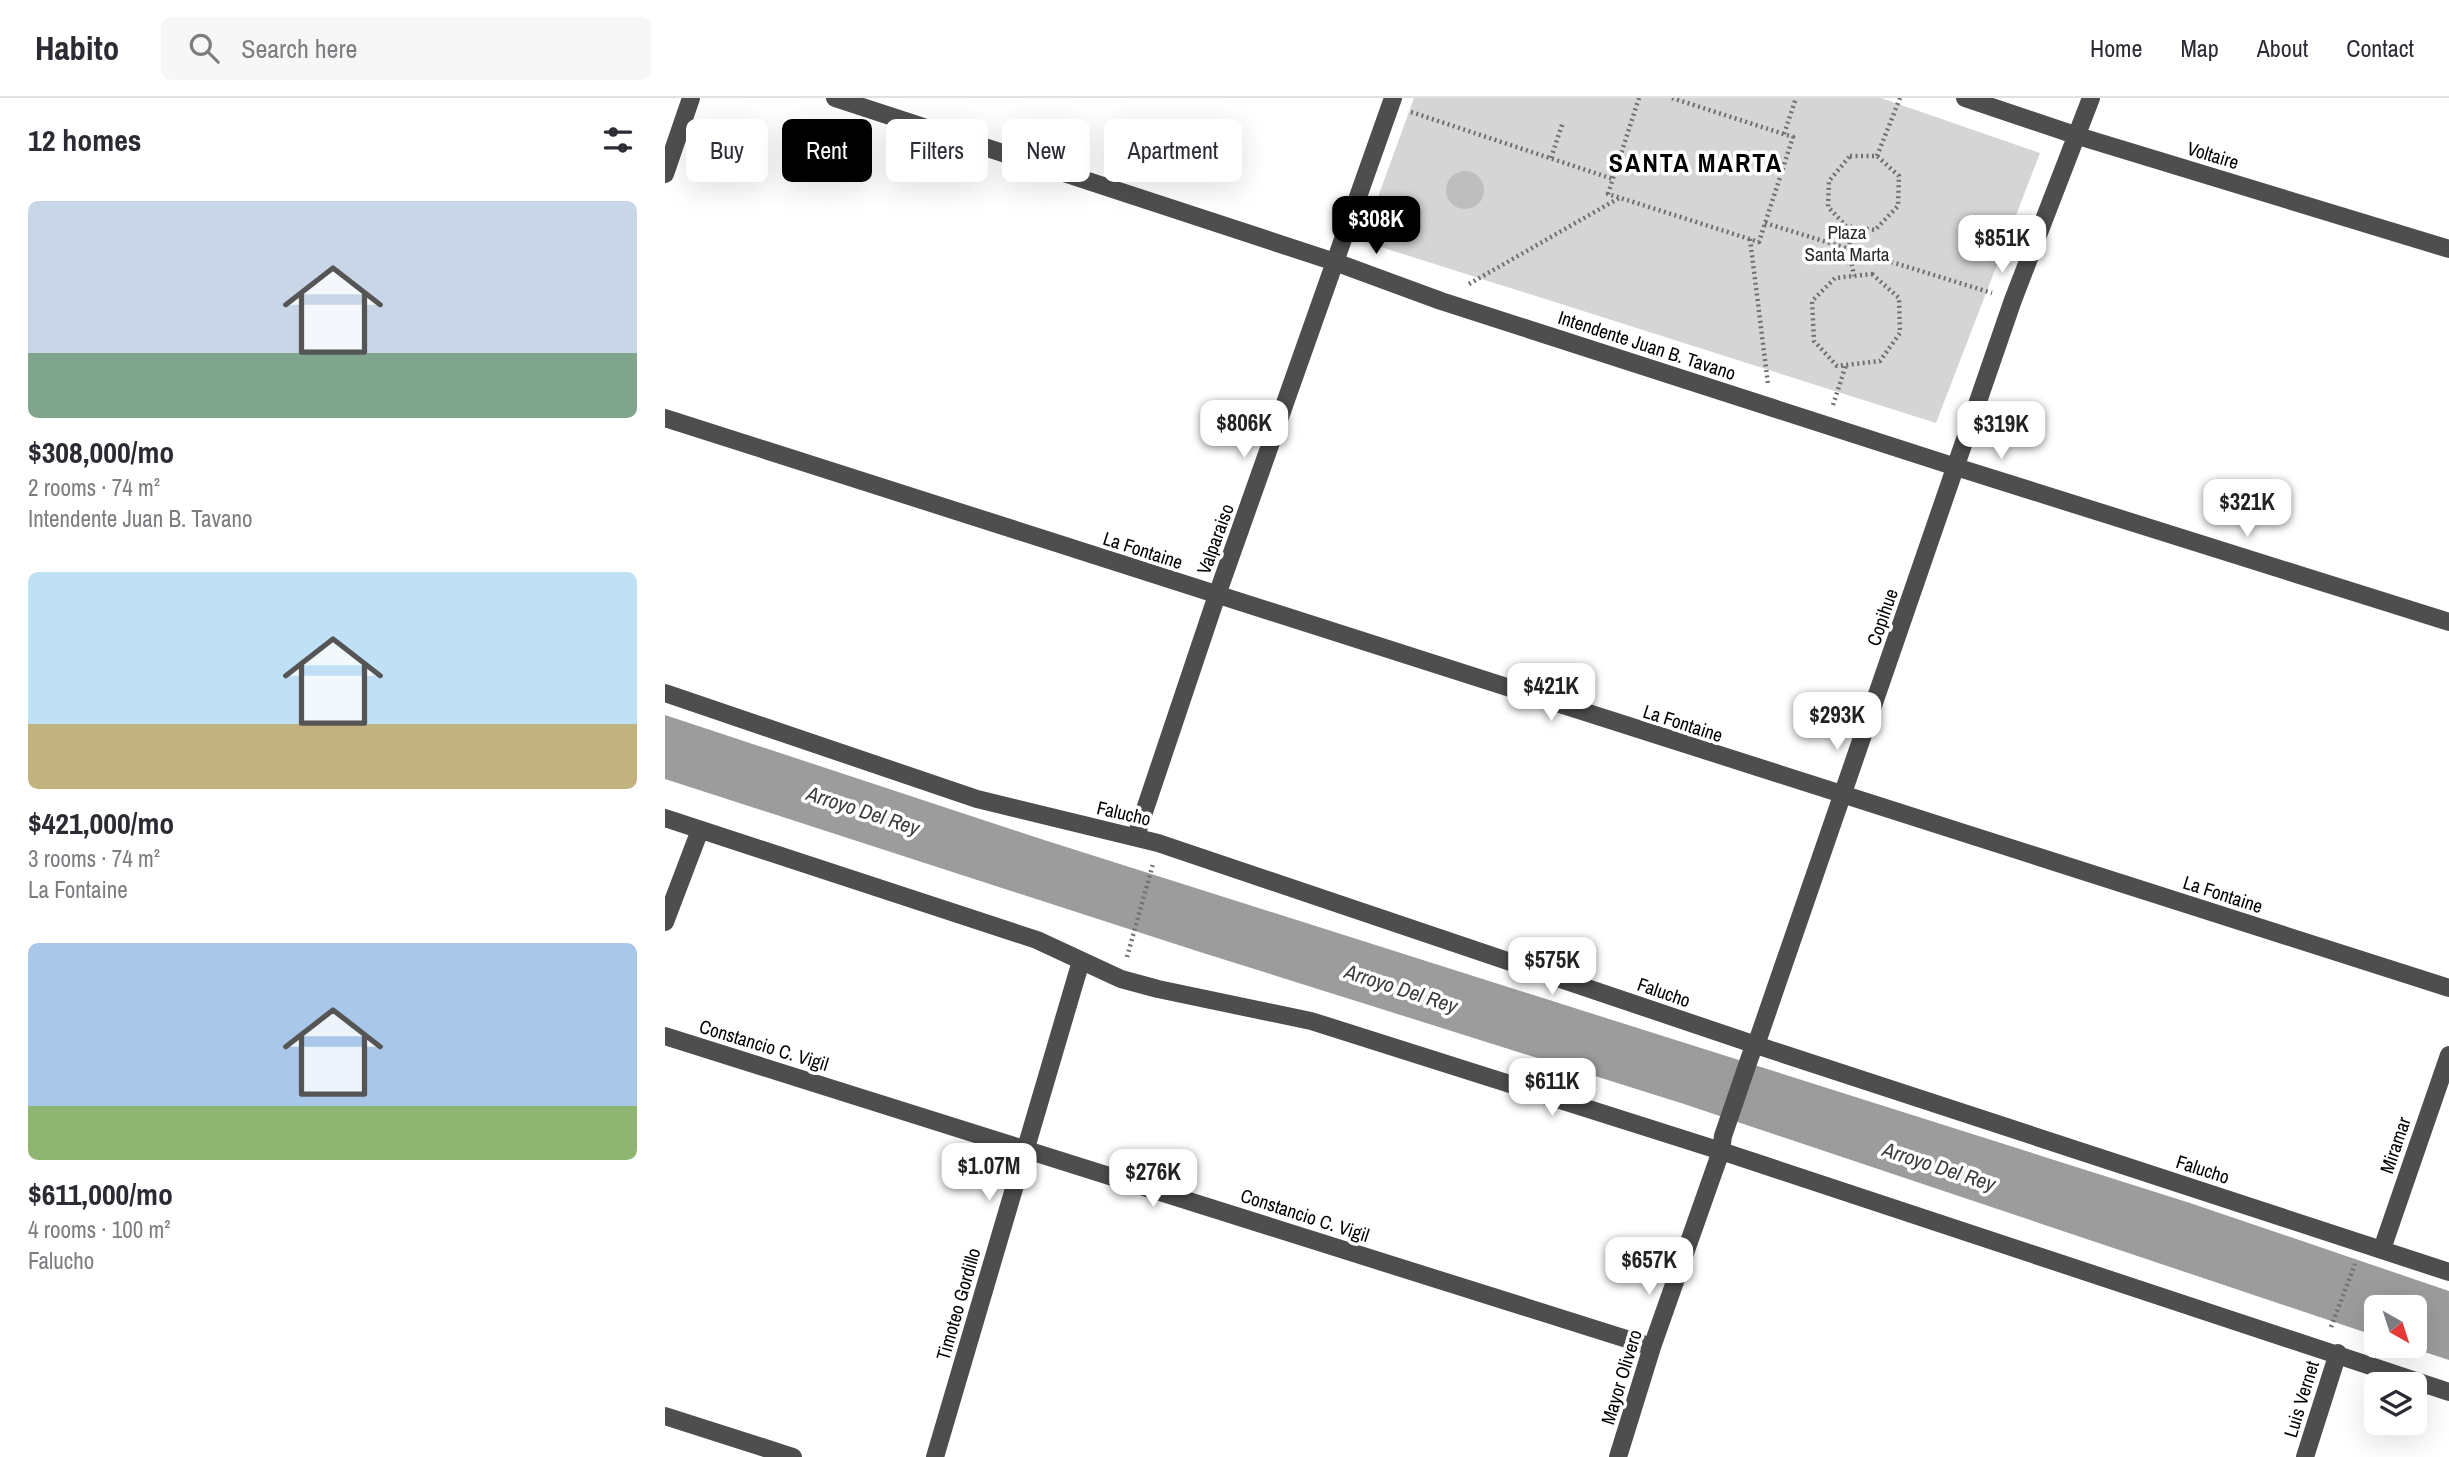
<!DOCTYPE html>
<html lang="en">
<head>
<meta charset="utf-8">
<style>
  body { margin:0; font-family:"Archivo Narrow",sans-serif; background:#f7f7f7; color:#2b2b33; height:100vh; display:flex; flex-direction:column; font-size:26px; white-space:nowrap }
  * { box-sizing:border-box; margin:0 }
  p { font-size:23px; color:#7c7c81 }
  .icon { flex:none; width:38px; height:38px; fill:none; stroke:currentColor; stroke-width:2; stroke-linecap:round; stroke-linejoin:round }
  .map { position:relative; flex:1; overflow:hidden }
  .panel { display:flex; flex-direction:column; background:#fff; width:665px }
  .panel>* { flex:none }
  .hud { position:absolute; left:21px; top:21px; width:665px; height:63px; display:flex; gap:14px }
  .needle { width:46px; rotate:141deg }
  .fabs { position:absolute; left:1699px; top:1197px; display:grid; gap:14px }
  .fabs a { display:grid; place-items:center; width:63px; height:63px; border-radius:10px; background:#fff; box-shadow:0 7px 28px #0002; font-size:35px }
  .price { position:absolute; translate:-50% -60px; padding:0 16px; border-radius:14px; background:#fff; color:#222; font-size:23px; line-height:46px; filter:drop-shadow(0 2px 4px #0008) }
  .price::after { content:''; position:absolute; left:50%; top:42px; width:21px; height:16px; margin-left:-10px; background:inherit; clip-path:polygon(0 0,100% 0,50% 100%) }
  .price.current { background:#000; color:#fff }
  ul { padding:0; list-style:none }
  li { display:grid; align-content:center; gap:14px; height:371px; padding:0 28px }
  li span { display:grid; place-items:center; height:217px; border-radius:10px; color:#555 }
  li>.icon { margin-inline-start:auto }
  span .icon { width:126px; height:126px; fill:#fffc; stroke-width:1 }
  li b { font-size:30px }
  h2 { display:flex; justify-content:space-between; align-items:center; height:84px; padding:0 28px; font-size:30px }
  .chip { padding:0 24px; border-radius:10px; background:#fff; box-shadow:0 7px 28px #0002; font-size:24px; line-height:63px }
  .chip.current { background:#000; color:#fff }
  header { display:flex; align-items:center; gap:42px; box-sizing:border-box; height:98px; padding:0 35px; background:#fff; border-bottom:2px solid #e1e1e2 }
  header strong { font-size:33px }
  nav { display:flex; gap:38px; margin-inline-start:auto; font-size:24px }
  .search { width:490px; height:63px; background:#f7f7f7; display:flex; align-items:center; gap:18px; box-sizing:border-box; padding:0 24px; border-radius:10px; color:#7c7c81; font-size:26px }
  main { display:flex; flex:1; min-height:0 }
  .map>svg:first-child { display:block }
  .green { fill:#d5d5d5 }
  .water { fill:#9c9c9c }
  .building { fill:#bebebe }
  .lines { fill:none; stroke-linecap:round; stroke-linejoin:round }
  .path { stroke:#707070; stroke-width:4.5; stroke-dasharray:2 3.5; stroke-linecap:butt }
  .minor { stroke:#4e4e4e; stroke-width:18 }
  .labels { text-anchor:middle; stroke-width:7; stroke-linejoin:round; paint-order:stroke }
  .street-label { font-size:19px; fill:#000; stroke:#fff }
  .park-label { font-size:19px; fill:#2c2c2c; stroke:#fff }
  .water-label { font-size:21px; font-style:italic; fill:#3d3d3d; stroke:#fff }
  .district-label { font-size:26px; font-weight:bold; letter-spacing:2px; fill:#000; stroke:#fff }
</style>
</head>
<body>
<header>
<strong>Habito</strong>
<div class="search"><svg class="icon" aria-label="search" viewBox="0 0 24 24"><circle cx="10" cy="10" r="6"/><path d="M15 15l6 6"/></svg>Search here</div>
<nav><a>Home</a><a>Map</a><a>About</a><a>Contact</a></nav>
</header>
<main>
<section class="panel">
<h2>12 homes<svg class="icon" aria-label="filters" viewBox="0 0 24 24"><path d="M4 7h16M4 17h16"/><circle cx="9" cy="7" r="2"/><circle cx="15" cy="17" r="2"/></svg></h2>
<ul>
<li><span style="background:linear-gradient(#c9d6e8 70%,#7fa58c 0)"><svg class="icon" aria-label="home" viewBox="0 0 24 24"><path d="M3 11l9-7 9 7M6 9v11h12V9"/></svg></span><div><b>$308,000/mo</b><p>2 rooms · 74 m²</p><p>Intendente Juan B. Tavano</p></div></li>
<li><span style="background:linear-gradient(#bfe0f5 70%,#c2b280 0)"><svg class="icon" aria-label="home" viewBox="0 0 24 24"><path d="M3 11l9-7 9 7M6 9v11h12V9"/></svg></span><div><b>$421,000/mo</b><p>3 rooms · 74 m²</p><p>La Fontaine</p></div></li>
<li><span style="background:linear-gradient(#a9c7e8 75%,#8fb573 0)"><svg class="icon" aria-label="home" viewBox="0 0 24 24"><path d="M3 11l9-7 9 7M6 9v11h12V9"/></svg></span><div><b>$611,000/mo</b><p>4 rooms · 100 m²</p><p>Falucho</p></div></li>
</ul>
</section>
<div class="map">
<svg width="1784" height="1359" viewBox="0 0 1784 1359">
  <rect width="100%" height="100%" fill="#fff"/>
  <path class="green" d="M749,0H1216L1375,55L1271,325L697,143Z"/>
  <path class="water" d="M0,617L376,741L1525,1105L1784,1193V1262L1741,1248H1750V1209H1712L1711,1238L1019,1006L535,854L0,681Z"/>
  <path class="building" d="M781 92a19 19 0 1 1 38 0a19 19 0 1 1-38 0Z"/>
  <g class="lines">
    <path class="path" d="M974,0L943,96L1094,144L1128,39L1007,0
      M746,14L948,81
      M1119,36L1131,0
      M1185,58H1212L1234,78L1233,108L1210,132L1181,128L1163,109L1164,83Z
      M1212,58L1235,0
      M886,60L898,24
      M1100,125L1327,195
      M1187,128L1184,151L1189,178
      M1085,141L1103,286
      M1207,176L1234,200L1235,235L1215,263L1172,268L1149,243L1147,203L1170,180Z
      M804,186L954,100
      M1168,307L1181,267
      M462,859L488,766
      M1666,1229L1690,1166"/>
    <path class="minor" d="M170,0L670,164L776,203L1291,369L1784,524
      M1300,0L1413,38L1784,151
      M0,76L26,0
      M0,320L1784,890
      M0,595L312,701L493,745L1091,947L1784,1174
      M0,720L372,842L456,881L493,891L646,923L1056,1053L1784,1294
      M471,738L552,497L728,0
      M0,824L35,732
      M0,938L987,1249
      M1717,1151L1784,957
      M0,1318L128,1359
      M270,1359L416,863
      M953,1359L987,1249L1056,1053L1058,1038L1086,956L1091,947L1348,202L1426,0
      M1640,1359L1673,1255"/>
  </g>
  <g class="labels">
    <g class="street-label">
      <text transform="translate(1548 57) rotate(17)" y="7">Voltaire</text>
      <text transform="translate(982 247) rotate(18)" y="7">Intendente Juan B. Tavano</text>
      <text transform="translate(550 441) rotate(-70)" y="7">Valparaiso</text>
      <text transform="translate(478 452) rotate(18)" y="7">La Fontaine</text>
      <text transform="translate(1217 519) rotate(-71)" y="7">Copihue</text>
      <text transform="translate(1018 625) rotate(18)" y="7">La Fontaine</text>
      <text transform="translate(459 715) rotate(13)" y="7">Falucho</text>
      <text transform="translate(1558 796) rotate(18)" y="7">La Fontaine</text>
      <text transform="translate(999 894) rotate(19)" y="7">Falucho</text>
      <text transform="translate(99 947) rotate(17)" y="7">Constancio C. Vigil</text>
      <text transform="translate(1730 1047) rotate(-71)" y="7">Miramar</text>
      <text transform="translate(1538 1071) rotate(18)" y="7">Falucho</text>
      <text transform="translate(640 1117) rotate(18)" y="7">Constancio C. Vigil</text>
      <text transform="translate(293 1206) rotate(-74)" y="7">Timoteo Gordillo</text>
      <text transform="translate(956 1279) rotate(-73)" y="7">Mayor Olivero</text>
      <text transform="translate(1636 1301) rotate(-73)" y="7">Luis Vernet</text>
    </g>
    <g class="park-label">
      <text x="1182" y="141">Plaza<tspan x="1182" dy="22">Santa Marta</tspan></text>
    </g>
    <g class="water-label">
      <text transform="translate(198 713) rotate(18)" y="7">Arroyo Del Rey</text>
      <text transform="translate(736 891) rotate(18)" y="7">Arroyo Del Rey</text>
      <text transform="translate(1274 1069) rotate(18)" y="7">Arroyo Del Rey</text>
    </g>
    <g class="district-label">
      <text x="1031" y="74">SANTA MARTA</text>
    </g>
  </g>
</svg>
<div class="fabs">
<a><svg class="needle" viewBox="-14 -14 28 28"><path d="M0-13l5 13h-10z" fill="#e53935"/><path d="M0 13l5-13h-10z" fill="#7c7c81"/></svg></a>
<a><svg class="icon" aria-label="layers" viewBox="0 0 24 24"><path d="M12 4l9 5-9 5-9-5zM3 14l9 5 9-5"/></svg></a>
</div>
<b class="price current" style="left:711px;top:158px">$308K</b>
<b class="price" style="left:1337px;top:177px">$851K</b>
<b class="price" style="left:579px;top:362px">$806K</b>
<b class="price" style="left:1336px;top:363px">$319K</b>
<b class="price" style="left:1582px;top:441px">$321K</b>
<b class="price" style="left:886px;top:625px">$421K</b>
<b class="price" style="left:1172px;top:654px">$293K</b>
<b class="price" style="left:887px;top:899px">$575K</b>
<b class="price" style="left:887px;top:1020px">$611K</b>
<b class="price" style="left:324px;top:1105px">$1.07M</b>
<b class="price" style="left:488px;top:1111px">$276K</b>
<b class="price" style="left:984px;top:1199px">$657K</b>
<div class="hud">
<a class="chip">Buy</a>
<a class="chip current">Rent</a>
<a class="chip">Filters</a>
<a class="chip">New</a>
<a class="chip">Apartment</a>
</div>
</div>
</main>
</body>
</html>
